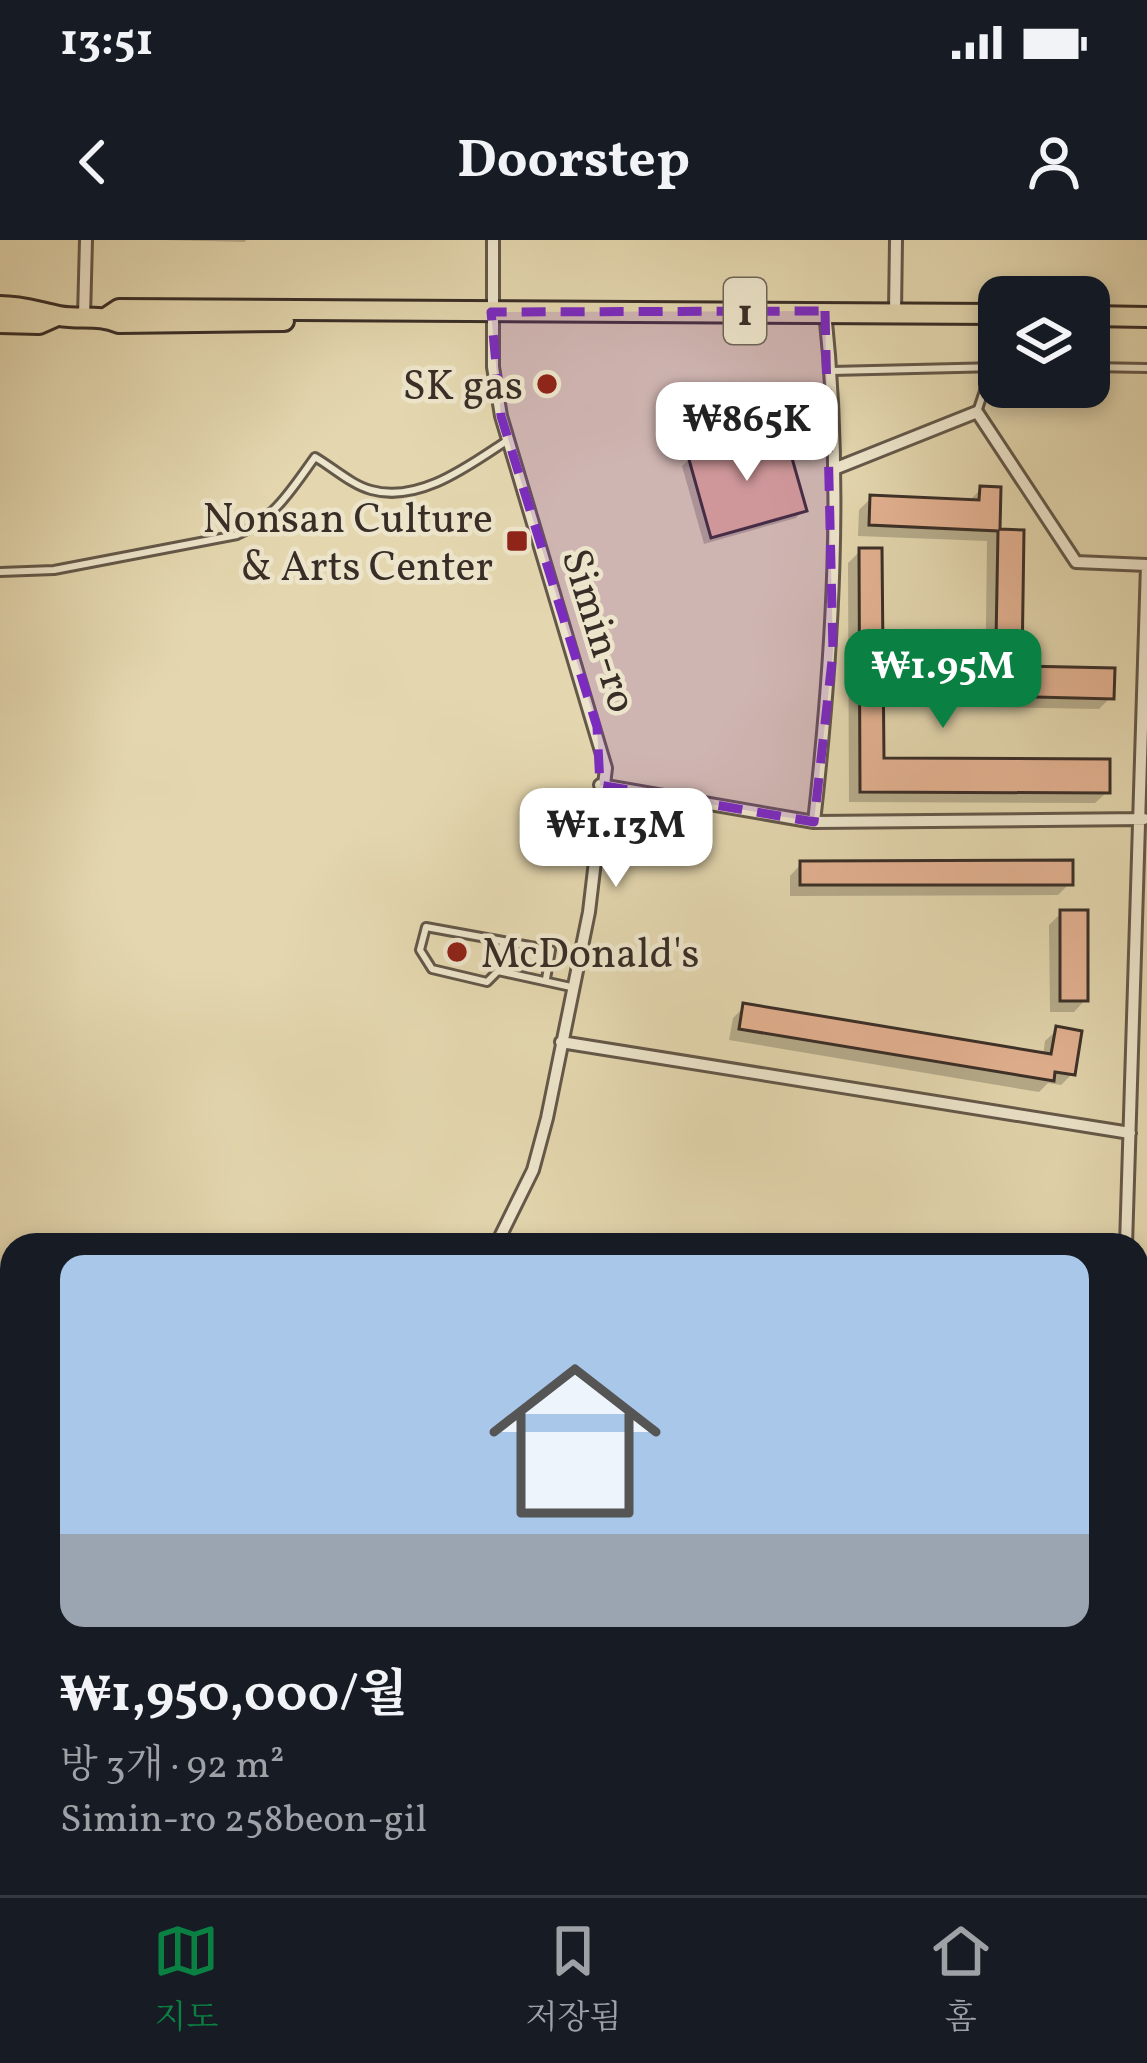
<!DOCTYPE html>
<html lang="ko">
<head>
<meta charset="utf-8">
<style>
  body { margin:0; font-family:Vollkorn,"Noto Serif KR",serif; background:#242831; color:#f1f3f6; height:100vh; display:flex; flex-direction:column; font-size:45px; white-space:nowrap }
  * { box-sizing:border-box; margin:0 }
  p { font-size:39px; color:#9ea1a6 }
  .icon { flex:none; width:66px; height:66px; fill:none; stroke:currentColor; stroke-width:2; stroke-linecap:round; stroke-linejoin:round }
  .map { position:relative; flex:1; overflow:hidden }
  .sheet { position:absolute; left:0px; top:993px; width:1149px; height:663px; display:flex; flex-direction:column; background:#171b24; border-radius:36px 36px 0 0; box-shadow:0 6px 18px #0003 }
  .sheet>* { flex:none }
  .fabs { position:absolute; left:978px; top:36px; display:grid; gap:24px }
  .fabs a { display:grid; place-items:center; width:132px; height:132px; border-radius:24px; background:#171b24; box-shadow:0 6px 18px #0003; font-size:60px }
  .price { position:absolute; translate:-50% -102px; padding:0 27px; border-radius:24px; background:#fff; color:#222; font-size:39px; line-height:78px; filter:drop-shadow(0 3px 6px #0008) }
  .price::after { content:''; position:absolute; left:50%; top:72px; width:36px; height:27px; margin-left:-18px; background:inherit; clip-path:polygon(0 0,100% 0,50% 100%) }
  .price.current { background:#0b8043; color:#fff }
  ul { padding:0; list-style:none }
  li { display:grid; align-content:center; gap:24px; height:636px; padding:0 60px }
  li span { display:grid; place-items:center; height:372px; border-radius:24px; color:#555 }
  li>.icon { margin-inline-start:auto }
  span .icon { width:216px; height:216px; fill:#fffc; stroke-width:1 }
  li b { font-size:51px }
  .status { display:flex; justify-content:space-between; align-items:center; height:84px; padding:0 60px; background:#171b24; direction:ltr }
  .status svg { height:33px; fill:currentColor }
  header { display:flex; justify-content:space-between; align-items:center; height:156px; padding:0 60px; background:#171b24; font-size:54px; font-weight:700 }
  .dock { display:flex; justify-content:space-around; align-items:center; height:168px; border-top:3px solid #363941; background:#171b24; font-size:33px; color:#9ea1a6 }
  .dock a { display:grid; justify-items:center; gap:6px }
  .dock .current { color:#0b8043 }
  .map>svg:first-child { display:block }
  .pitch { fill:#b0bf8d; stroke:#74765a; stroke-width:3 }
  .shadow { fill:#0003 }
  .building { fill:#e4b292; stroke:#392e27; stroke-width:3 }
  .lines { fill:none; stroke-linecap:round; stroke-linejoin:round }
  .service-casing { stroke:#645849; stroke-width:12 }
  .minor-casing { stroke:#645849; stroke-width:16 }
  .primary-casing { stroke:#392e27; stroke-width:24 }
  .service { stroke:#ede5cb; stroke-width:6 }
  .minor { stroke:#ede5cb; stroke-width:10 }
  .primary { stroke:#e4d7af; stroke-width:18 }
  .marked { fill:#7b2cbf; fill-opacity:0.2; stroke:#7b2cbf; stroke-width:9; stroke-dasharray:24 15; stroke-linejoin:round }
  .poi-dot { fill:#8f2418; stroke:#ede5cb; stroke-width:4.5 }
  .labels { text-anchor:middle; stroke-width:9; stroke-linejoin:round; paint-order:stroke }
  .shield { fill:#ede5cb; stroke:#6f6558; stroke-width:3 }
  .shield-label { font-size:39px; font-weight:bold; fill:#392e27 }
  .poi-label { font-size:42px; fill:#392e27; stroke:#ede5cb; text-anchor:end }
  .street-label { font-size:42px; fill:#392e27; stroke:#ede5cb }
</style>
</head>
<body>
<div class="status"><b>13:51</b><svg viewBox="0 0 49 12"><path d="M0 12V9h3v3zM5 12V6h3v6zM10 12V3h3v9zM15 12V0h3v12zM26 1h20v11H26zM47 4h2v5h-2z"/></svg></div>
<header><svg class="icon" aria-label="back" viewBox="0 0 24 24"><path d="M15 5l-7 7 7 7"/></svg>Doorstep<svg class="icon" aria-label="person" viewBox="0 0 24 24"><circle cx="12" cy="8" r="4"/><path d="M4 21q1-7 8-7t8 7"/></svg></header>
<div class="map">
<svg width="1147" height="1655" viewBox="0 0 1147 1655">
  <rect width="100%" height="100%" fill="#e4d7af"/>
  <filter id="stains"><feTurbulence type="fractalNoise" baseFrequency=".00167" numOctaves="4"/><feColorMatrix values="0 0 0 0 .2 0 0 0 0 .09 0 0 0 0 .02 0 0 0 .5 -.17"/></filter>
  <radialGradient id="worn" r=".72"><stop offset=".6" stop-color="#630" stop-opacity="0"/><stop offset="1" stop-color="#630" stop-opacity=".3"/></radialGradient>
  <path class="pitch" d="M7,1559L12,1563V1644H51L50,1655H0V1561Z"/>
  <path class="shadow" d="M164,0H246L245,2Z
    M690,219L803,270L796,278L704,304L682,226Z
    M981,249L998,250L996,292L1021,293L1019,429L1111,457L1099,469L985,467L987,301L858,296L859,270L871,258L968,262Z
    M860,311L881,521L1107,552L1095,563L849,562L848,323Z
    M801,624L1070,643L1058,655L790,656V636Z
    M1061,673L1085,760L1074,772H1050L1049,685Z
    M745,766L1043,816L1045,801L1057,790L1072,834L1061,845L1048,843L1039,852L729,800L733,778Z
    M1137,1073H1147V1104H1137Z
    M1137,1174H1147V1206H1137Z
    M1147,1267V1299H1137V1268Z
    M1137,1365H1147V1397H1137Z"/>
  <path class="building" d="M784,190L807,271L711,298L688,216Z
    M980,246L1001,247L1000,289L1024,290L1022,426L1115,428L1114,459L995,456L998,291L869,285L870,255L979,260Z
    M859,308H882L884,518L1110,519V553L860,552Z
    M1073,620V645H800V621Z
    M1060,670H1088V761H1060Z
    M743,763L1051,814L1056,786L1082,791L1075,835L1055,832L1054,841L739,789Z
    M0,1428L12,1429V1494L0,1492Z"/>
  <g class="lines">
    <g class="service-casing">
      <path id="service" d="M1089,127L1147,128
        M831,131L999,127
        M977,172L992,127V76
        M0,332L54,330L237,295C274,279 292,249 315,217C332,227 352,245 371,250C420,264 471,224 508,200
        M498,731L487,742L432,729L420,710L426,687L503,701
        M546,739L551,710L503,701L498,731L571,747"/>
    </g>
    <g class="minor-casing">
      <path id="minor" d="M493,0V127L501,176L606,528L589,672L547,878L533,930L496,1005
        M895,72L896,0
        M84,77L86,0
        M834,229L977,172L1076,322L1147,325L1126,1005
        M600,545L814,582L1144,579
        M814,582C833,412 843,242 825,71
        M561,802L1130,893
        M1137,1034H1147
        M1137,1408L1147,1407
        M496,1644V1655
        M874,1644V1655
        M948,1644V1655
        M1024,1644V1655
        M360,1655L361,1644
        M419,1655L421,1644
        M579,1655V1644
        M809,1655L810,1644
        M1095,1655V1644"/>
    </g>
    <g class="primary-casing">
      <path id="primary" d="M0,66C23,66 38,72 59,76C80,80 99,74 119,83L284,81
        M1089,76L1147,77
        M107,77L119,69L999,74
        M0,83L39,84L57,76"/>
    </g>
    <use href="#service" class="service"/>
    <use href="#minor" class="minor"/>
    <use href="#primary" class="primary"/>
  </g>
  <path class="marked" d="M825,71L833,412L814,582L600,545L597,487L501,176L491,72Z"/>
  <g class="poi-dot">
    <circle cx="547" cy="144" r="12"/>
    <rect x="505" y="289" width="24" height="24" rx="6"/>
    <circle cx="457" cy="712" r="12"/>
  </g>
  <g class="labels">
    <rect class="shield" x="724" y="38" width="42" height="66" rx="9"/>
    <g class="shield-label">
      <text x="745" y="85">1</text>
    </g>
    <g class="poi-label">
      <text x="523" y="159">SK gas</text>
      <text x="493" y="292">Nonsan Culture<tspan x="493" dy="48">&amp; Arts Center</tspan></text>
      <text x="481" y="727" text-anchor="start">McDonald's</text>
    </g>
    <g class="street-label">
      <text transform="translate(601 390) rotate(73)" y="15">Simin-ro</text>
    </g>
  </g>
  <rect width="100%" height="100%" filter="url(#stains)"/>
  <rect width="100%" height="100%" fill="url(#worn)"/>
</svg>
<div class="fabs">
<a><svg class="icon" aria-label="layers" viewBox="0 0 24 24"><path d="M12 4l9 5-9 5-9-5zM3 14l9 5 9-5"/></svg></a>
</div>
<b class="price" style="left:747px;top:244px">₩865K</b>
<b class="price current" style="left:943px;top:491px">₩1.95M</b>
<b class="price" style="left:616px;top:650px">₩1.13M</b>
<section class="sheet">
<ul>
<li><span style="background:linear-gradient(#a9c7e8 75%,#9aa5b1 0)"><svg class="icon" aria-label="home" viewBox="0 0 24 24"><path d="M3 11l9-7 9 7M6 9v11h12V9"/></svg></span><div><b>₩1,950,000/월</b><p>방 3개 · 92 m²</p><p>Simin-ro 258beon-gil</p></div></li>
</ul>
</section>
</div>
<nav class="dock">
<a class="current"><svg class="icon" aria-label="map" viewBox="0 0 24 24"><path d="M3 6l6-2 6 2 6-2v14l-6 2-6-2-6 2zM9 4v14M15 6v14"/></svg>지도</a>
<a><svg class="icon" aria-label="saved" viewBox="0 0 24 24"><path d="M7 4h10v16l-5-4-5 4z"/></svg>저장됨</a>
<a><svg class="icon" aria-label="home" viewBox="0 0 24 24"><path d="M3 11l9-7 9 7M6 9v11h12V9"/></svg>홈</a>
</nav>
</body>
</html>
